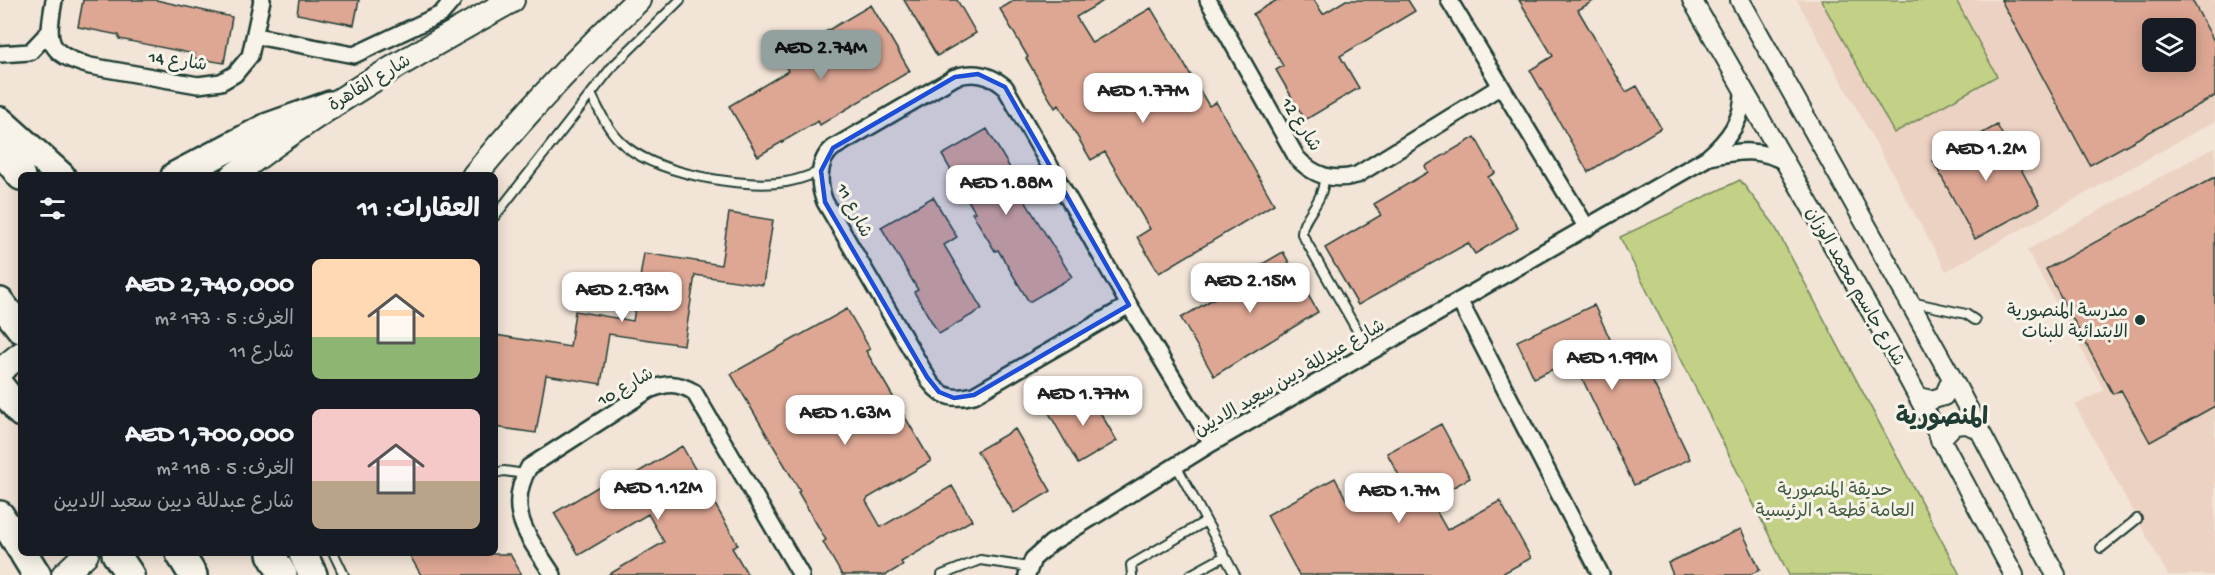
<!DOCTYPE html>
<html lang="ar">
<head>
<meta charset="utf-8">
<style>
  body { margin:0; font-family:"Gochi Hand","Playpen Sans Arabic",sans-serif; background:#242831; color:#f1f3f6; direction:rtl; height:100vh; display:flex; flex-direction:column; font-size:22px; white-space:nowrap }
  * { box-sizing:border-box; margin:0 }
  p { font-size:20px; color:#9ea1a6 }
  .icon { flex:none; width:33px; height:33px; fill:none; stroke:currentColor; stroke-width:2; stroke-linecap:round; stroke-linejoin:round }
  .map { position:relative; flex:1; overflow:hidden; direction:ltr }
  .drawer { position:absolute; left:18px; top:172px; width:480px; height:384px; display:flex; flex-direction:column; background:#171b24; border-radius:9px; box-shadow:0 3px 15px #0003; direction:rtl }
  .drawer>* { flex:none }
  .controls { position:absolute; left:2142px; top:18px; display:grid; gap:12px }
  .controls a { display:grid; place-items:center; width:54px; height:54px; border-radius:9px; background:#171b24; box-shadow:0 3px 15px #0003; font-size:30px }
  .price { position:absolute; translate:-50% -51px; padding:0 14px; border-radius:12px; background:#fff; color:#222; font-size:20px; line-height:39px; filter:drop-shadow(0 2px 3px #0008) }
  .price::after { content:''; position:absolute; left:50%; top:36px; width:18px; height:14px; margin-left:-9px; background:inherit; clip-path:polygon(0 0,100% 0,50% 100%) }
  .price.current { background:#92a19f; color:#111 }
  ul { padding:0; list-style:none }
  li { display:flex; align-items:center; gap:18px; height:150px; padding:0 18px }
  li span { display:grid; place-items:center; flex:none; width:168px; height:120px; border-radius:9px; color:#555 }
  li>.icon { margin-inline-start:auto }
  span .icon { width:72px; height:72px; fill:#fffc; stroke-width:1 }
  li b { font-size:26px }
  h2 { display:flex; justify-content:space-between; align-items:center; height:72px; padding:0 18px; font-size:26px }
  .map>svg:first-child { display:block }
  .built { fill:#ecd2c3; fill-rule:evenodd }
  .green { fill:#c2d185; stroke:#70875c; stroke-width:1.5 }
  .building { fill:#dea794; stroke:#1f3d34; stroke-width:1.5; fill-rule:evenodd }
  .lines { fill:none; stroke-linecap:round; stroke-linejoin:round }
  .service-casing { stroke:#1f3d34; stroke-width:12 }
  .minor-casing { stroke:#1f3d34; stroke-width:20 }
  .tertiary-casing { stroke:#1f3d34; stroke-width:22 }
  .primary-casing { stroke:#1f3d34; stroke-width:28 }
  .motorway-casing { stroke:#1f3d34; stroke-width:32 }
  .service { stroke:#f7f3e8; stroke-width:8 }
  .minor { stroke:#f7f3e8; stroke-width:15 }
  .tertiary { stroke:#f7f3e8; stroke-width:18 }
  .primary { stroke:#f7f3e8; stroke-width:24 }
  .motorway { stroke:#f7f3e8; stroke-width:27 }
  .marked { fill:#1d4ed8; fill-opacity:0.2; stroke:#1d4ed8; stroke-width:4.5; stroke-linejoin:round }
  .poi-dot { fill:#1f3d34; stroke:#f7f3e8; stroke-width:2 }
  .labels { text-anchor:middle; stroke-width:6; stroke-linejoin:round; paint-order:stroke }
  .street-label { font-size:18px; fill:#1f3d34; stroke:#f7f3e8 }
  .poi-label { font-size:18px; fill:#1f3d34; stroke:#f7f3e8; text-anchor:end }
  .park-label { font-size:18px; fill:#405b44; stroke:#f7f3e8 }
  .district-label { font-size:24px; font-weight:bold; fill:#1f3d34; stroke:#f7f3e8 }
</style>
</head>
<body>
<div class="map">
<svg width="2215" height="575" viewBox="0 0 2215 575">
  <rect width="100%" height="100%" fill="#f2e4d7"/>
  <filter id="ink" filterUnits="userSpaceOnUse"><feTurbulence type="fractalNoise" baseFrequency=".0167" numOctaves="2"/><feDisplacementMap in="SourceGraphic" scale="12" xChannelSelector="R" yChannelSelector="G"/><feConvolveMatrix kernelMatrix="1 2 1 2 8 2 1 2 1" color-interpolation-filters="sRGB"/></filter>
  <g filter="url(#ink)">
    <path class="built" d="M1797,0H2215V121L1946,271ZM2152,28H2186V62H2152Z
      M2215,147V575H2168L2075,405L2104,390L2027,250Z"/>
    <path class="green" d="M1821,0H1956L1997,76L1894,133Z
      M1740,180L1773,223L1960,575H1789L1620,237Z"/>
    <path class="building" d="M83,0H156L232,17L224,63L194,58L195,54L119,39V35L78,27Z
      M299,0H359L354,25L297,14Z
      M904,0H957L976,33L937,56Z
      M1015,0H1105L1076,17L1092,43L1151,8L1209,106L1216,102L1274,204L1159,273L1137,237L1150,229L1105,152L1091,160L1059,105L1055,108L1026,58L1028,57L1000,9Z
      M1277,0H1314L1323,14L1346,0H1408L1415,11L1340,56L1359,88L1305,120L1276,70L1283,66L1253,14Z
      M1519,0H1595L1578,10L1626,92L1637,86L1661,128L1588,172L1530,70L1553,56Z
      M2001,0H2192L2215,43V96L2090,165ZM2152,28H2186V62H2152Z
      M871,5L910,71L820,125L818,121L758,156L729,106L788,71L781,58Z
      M1997,125L2040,204L1975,239L1933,161Z
      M987,129L1010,168L1006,170L1072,277L1029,302L998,250L995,251L972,213L975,212L942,155Z
      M1475,137L1495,173L1488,177L1518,228L1475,254L1468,243L1358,305L1325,248L1381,215L1374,204L1428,172L1425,166Z
      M2215,177V406L2150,442L2121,390L2113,394L2046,269Z
      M933,197L957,237L944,245L982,309L939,334L914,292L918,290L881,227Z
      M729,213L773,220L763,285L695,275L684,345L609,334L601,384L546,375L536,433L495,427V335L570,347L575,311L633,321L644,253L721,265Z
      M1283,252L1318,312L1214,376L1181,318L1238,284L1235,280Z
      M1594,305L1619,358L1637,349L1690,459L1634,485L1573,360L1534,378L1517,341Z
      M847,309L870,349L866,351L931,461L868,498L866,501L881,527L952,486L972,520L901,562L903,565L886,575H842L823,542L826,540L798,492L800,491L731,374Z
      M1087,390L1117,441L1078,464L1049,413Z
      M1441,424L1470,478L1430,500L1447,530L1500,501L1531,558L1500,575H1299L1267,515L1335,478L1346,499L1371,485L1375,493L1401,479L1387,453Z
      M1015,429L1051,491L1014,513L977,451Z
      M682,446L738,545L732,548L748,575H608L664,542L648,514L579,555L554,513L611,479L615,486Z
      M1741,529L1760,570L1749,575H1673L1668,563Z
      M409,554H510L522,575H421Z"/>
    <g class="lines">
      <g class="service-casing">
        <path id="service" d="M591,94C599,110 607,128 620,141C651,173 742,189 786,182C798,180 809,176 821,171
          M1324,177C1324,204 1301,217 1302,234L1370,353
          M495,216L612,67L680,0
          M1911,302L1966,314L1975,320
          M1176,465L1235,575
          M495,473L504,471L525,474
          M2101,548L2137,519
          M334,554L344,575
          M942,575L980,560L1029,567
          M1132,575L1131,565L1206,521
          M1190,575L1225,556"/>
      </g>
      <g class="minor-casing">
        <path id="minor" d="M54,0C47,41 45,53 90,66L198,85L221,82L235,74L250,56L262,0
          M1208,0L1297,158C1314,176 1333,182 1357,175L1501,86L1449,0
          M256,36L354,55L441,14L453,0
          M0,54L30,52L48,33
          M1501,86L1587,228
          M1710,157C1738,151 1762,147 1787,164
          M1460,302L1601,575
          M1129,305L974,395C955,400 942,398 930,382L825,202C818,185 817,161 833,148L955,77C973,71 990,74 1005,87L1129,305L1212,443
          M553,575C529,537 504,512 529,467L649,390C667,383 677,382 694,392L801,575
          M1027,575L1033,559L1051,543L1212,443L1707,158C1729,139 1744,119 1743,89"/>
      </g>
      <g class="tertiary-casing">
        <path id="tertiary" d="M1692,0L1889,343L2014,575
          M1740,0L1952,378L2056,575
          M1919,397L1931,400L1944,396L1952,378
          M1940,440L1954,425L1967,424L1979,430"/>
      </g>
      <g class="primary-casing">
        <path id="primary" d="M233,176C320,107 416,54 512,0
          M474,176C526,112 579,56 638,0
          M0,371L21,354
          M64,575L86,554"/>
      </g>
      <g class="motorway-casing">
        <path id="motorway" d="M0,121L61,176
          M0,150L21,176
          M175,176L268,127L330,105
          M0,302L21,329
          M0,386L21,413
          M0,515L21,549
          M24,554L37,575
          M116,554L130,575
          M180,554L193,575
          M271,554L283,575
          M303,554L313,575"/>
      </g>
      <use href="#service" class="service"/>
      <use href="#minor" class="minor"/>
      <use href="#tertiary" class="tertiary"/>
      <use href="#primary" class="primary"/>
      <use href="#motorway" class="motorway"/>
    </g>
  </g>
  <path class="marked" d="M978,74L1005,87L1129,305L974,395L954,398L939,392L927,377L825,202L821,171L833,148L955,77Z"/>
  <circle class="poi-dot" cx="2140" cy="320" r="6"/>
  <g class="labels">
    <g class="street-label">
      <text transform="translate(178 60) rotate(8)" y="6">شارع 14</text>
      <text transform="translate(369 82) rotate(-31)" y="6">شارع القاهرة</text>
      <text transform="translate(1302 124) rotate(58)" y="6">شارع 12</text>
      <text transform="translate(855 210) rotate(63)" y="6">شارع 11</text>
      <text transform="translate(1856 286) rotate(60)" y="6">شارع جاسم محمد الوزان</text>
      <text transform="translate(1289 377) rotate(-30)" y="6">شارع عبدللة ديين سعيد الاديين</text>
      <text transform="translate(625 386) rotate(-29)" y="6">شارع 10</text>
    </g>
    <g class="poi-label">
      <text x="2128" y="316">مدرسة المنصورية<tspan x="2128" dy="21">الابتدائية للبنات</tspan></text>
    </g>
    <g class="park-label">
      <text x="1835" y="495">حديقة المنصورية<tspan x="1835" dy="21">العامة قطعة 1 الرئيسية</tspan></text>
    </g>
    <g class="district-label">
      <text x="1942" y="424">المنصورية</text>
    </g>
  </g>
</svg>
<div class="controls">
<a><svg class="icon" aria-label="layers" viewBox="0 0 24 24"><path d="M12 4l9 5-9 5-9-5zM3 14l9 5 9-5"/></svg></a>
</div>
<b class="price current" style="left:821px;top:81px">AED 2.74M</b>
<b class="price" style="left:1143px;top:124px">AED 1.77M</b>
<b class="price" style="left:1986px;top:182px">AED 1.2M</b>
<b class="price" style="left:1006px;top:216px">AED 1.88M</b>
<b class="price" style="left:1250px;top:314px">AED 2.15M</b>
<b class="price" style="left:622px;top:323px">AED 2.93M</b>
<b class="price" style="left:1612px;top:391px">AED 1.99M</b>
<b class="price" style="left:1083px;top:427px">AED 1.77M</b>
<b class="price" style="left:845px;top:446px">AED 1.63M</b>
<b class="price" style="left:658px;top:521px">AED 1.12M</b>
<b class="price" style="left:1399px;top:524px">AED 1.7M</b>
<section class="drawer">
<h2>العقارات: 11<svg class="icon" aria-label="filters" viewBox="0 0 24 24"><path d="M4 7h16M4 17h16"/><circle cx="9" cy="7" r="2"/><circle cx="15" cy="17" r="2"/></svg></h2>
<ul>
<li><span style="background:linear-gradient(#ffd9b3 65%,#8fb573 0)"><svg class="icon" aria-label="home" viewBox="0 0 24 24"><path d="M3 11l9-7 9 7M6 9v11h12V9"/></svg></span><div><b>AED 2,740,000</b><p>الغرف: 5 · 173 m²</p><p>شارع 11</p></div></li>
<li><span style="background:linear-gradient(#f6c9c9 60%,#b9a48a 0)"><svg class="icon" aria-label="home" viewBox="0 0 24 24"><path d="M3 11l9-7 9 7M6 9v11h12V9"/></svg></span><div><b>AED 1,700,000</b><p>الغرف: 5 · 118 m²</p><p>شارع عبدللة ديين سعيد الاديين</p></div></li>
</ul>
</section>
</div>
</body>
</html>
